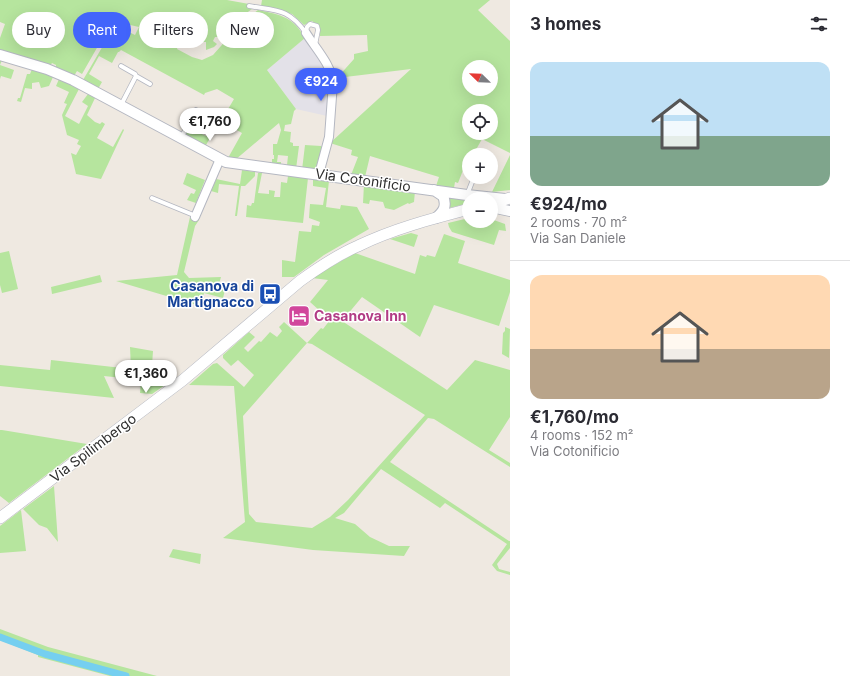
<!DOCTYPE html>
<html lang="en">
<head>
<meta charset="utf-8">
<style>
  body { margin:0; font-family:Inter,sans-serif; background:#f2f2f3; color:#2b2b33; height:100vh; display:flex; flex-direction:column; font-size:15px; white-space:nowrap }
  * { box-sizing:border-box; margin:0 }
  p { font-size:13px; color:#7c7c81 }
  .icon { flex:none; width:22px; height:22px; fill:none; stroke:currentColor; stroke-width:2; stroke-linecap:round; stroke-linejoin:round }
  .map { position:relative; flex:1; overflow:hidden }
  .side { display:flex; flex-direction:column; background:#fff; width:340px }
  .side>* { flex:none }
  .guide { position:absolute; left:12px; top:12px; width:380px; height:36px; display:flex; gap:8px }
  .needle { width:26px; rotate:293deg }
  .tools { position:absolute; left:462px; top:60px; display:grid; gap:8px }
  .tools a { display:grid; place-items:center; width:36px; height:36px; border-radius:50%; background:#fff; box-shadow:0 4px 16px #0002; font-size:20px }
  .price { position:absolute; translate:-50% -34px; padding:0 9px; border-radius:14px; background:#fff; color:#222; font-size:13px; line-height:26px; filter:drop-shadow(0 1px 2px #0008) }
  .price::after { content:''; position:absolute; left:50%; top:24px; width:12px; height:9px; margin-left:-6px; background:inherit; clip-path:polygon(0 0,100% 0,50% 100%) }
  .price.selected { background:#4264fb; color:#fff }
  ul { padding:0; list-style:none }
  li { display:grid; align-content:center; gap:8px; height:212px; padding:0 20px }
  li+li { border-top:1px solid #e1e1e2 }
  li span { display:grid; place-items:center; height:124px; border-radius:12px; color:#555 }
  li>.icon { margin-inline-start:auto }
  span .icon { width:72px; height:72px; fill:#fffc; stroke-width:1 }
  li b { font-size:17px }
  h2 { display:flex; justify-content:space-between; align-items:center; height:48px; padding:0 20px; font-size:17px }
  .tag { padding:0 14px; border-radius:18px; background:#fff; box-shadow:0 4px 16px #0002; font-size:14px; line-height:36px }
  .tag.selected { background:#4264fb; color:#fff }
  main { display:flex; flex:1; min-height:0 }
  .map>svg:first-child { display:block }
  .industrial { fill:#e3e1e8 }
  .green { fill:#b6e59e; fill-rule:evenodd }
  .lines { fill:none; stroke-linecap:round; stroke-linejoin:round }
  .canal { stroke:#75cff0; stroke-width:7 }
  .service-casing { stroke:#b4b7c1; stroke-width:5.5 }
  .minor-casing { stroke:#b4b7c1; stroke-width:10 }
  .tertiary-casing { stroke:#b4b7c1; stroke-width:12 }
  .secondary-casing { stroke:#b4b7c1; stroke-width:12 }
  .service { stroke:#fff; stroke-width:4 }
  .minor { stroke:#fff; stroke-width:8 }
  .tertiary { stroke:#fff; stroke-width:10 }
  .secondary { stroke:#fff; stroke-width:11 }
  .labels { text-anchor:middle; stroke-width:3; stroke-linejoin:round; paint-order:stroke }
  .street-label { font-size:14px; fill:#2e2e2e; stroke:#fff }
  .transit-label { font-size:14px; font-weight:bold; fill:#164399; stroke:#fff; text-anchor:end }
  .hotel-label { font-size:14px; font-weight:bold; fill:#b23c85; stroke:#fff; text-anchor:start }
</style>
</head>
<body>
<main>
<div class="map">
<svg width="510" height="676" viewBox="0 0 510 676">
  <rect width="100%" height="100%" fill="#efe9e1"/>
  <path class="industrial" d="M305,38L325,66L329,79L327,116L296,109L267,70Z"/>
  <path class="green" d="M0,0H227L249,4L247,8L252,9L241,17L225,37H215L213,41L217,44L214,47L206,50V42H200V34L189,36V48L179,43L177,49L192,57L202,60L213,55L243,21L258,10C282,15 293,17 305,38L267,70L296,109L294,111L291,124L285,125L284,131L291,132L290,142L293,143V146H299L296,169L289,168L287,165L288,156L278,155L277,162H281V167L272,166V159H274V155H273V144H277L281,130L279,123L235,160L228,158L242,133L221,121L234,99L217,89L205,93L204,95L121,50L119,52H118L112,63L99,56L89,74L102,82L98,89L83,80L104,44L111,47L121,28L135,35L139,27L108,20L98,37L102,39L82,74L77,71L74,76L56,69V65L52,63L50,66L0,51V38L5,24L0,22Z
    M262,0H490L478,10L510,41V153L482,139L473,155H469L458,183L455,182L454,188L458,189L436,186L439,177L370,156L365,177L351,175L358,157L351,155L352,150L330,143L411,69L337,78L354,59V54L368,51L367,35L320,36V27L312,21L304,25L292,14L261,6ZM469,67H491V89H469ZM469,111H491V133H469Z
    M0,60H2L0,65L14,70L11,79L1,76L0,79Z
    M32,69L53,77L49,86L41,88L39,82L32,83V89L25,88L21,102L17,101L18,98H20L27,74H30Z
    M59,79L79,89L65,116L79,124L88,106L82,102L88,94L95,98L87,115L95,122L100,124L102,122L105,124L97,138L113,147L123,129L124,130L101,179L76,174L71,153L76,155L81,146L77,144L79,140L67,135L62,115L67,104L64,103L69,92L56,86Z
    M216,122L218,123L205,147L185,136L189,128L206,136L211,131Z
    M305,145L321,146L323,148L317,171L302,170Z
    M510,155V190L492,192Z
    M242,170L255,172V176L245,186H241L237,216H235L239,186L219,184L218,193L211,191L216,179L240,184Z
    M187,173L205,180L196,203L187,200L191,193L194,194L196,190L183,184Z
    M258,173H262L258,193L269,194V190L275,191L274,197H280L281,182L287,183L288,176L308,178L303,223L246,217L247,205L251,206L252,203H254Z
    M313,179L329,181L326,207L340,209L341,205L357,207L369,229L324,255L294,277H282V260L295,262L299,231L311,232L312,225L319,226L320,222L309,218L310,204L323,205L326,188L313,186Z
    M364,184L415,191L414,202L409,204L408,203L394,210L385,208L383,202L370,200L369,204L363,203Z
    M448,196L469,199V203L449,208L450,202Z
    M190,217L199,220L195,226L184,272L189,278L221,277L218,288L225,290L223,298L204,293L200,306L116,281L177,275Z
    M469,218V221H491V219L505,224L506,231L499,230L494,245L452,232L449,227L448,223Z
    M411,233L418,235L414,247L390,239Z
    M444,234L465,241L458,263L510,280V292L499,326L434,305L420,337L362,297L342,321L447,390L475,360L510,370V417L489,450L510,463V467L434,419L428,418L390,462L509,541H510V548L497,564L499,569L510,572V575L497,571L492,565L507,544L445,503L440,508L381,469L344,513L335,518L355,524L370,537L389,546H410L404,556L313,550L223,538L245,522L234,386L189,385L213,364L217,363L244,387L254,375L238,360L231,366L223,358V355L249,332L255,337L244,348L248,352L259,341L261,342L270,332L277,337L282,331L279,327L284,322L307,343L321,328L323,329L330,320L310,302L328,280L312,278L355,253L415,274L420,255L426,257L427,255L435,257ZM307,343L312,344L425,415L348,500L330,517L312,528L256,522L249,514L243,416Z
    M9,251L18,289L2,293L0,285V253Z
    M100,275L102,282L52,294L51,287Z
    M505,327L510,329L509,358L502,354L503,333L505,331Z
    M130,347L153,351L151,380L168,383L152,394L140,393L141,380L104,376L114,398L0,386V365L50,370L51,360L131,369Z
    M0,430H2L87,444L9,503L0,496Z
    M54,486L58,542L47,528L39,525L23,509Z
    M21,510L26,551L0,553V526Z
    M173,549L201,554L200,564L169,557Z
    M0,629L48,647L157,676H110L38,657V655L0,640Z"/>
  <g class="lines">
    <path class="canal" d="M0,637L45,654L126,676"/>
    <g class="service-casing">
      <path id="service" d="M249,6C277,11 288,8 306,33
        M306,33L307,27L310,24L317,26L318,30L315,45
        M121,66L135,74L136,76
        M121,105L136,76L150,84
        M181,138L196,110
        M467,195L474,177
        M152,198L196,216"/>
    </g>
    <g class="minor-casing">
      <path id="minor" d="M306,33C316,49 331,64 333,83L329,137L319,174
        M195,217L220,159"/>
    </g>
    <g class="tertiary-casing">
      <path id="tertiary" d="M0,55L47,69L73,80L226,162L467,195L505,199
        M434,190L443,196C447,206 444,211 436,218
        M491,207L510,211"/>
    </g>
    <g class="secondary-casing">
      <path id="secondary" d="M491,204L510,198
        M0,518L183,380L300,281C318,268 337,255 358,246C393,229 431,219 469,209"/>
    </g>
    <use href="#service" class="service"/>
    <use href="#minor" class="minor"/>
    <use href="#tertiary" class="tertiary"/>
    <use href="#secondary" class="secondary"/>
  </g>
  <defs>
    <g id="bus-square" transform="scale(1.15)"><rect x="-9" y="-9" width="18" height="18" rx="4" fill="#1a4fb4" stroke="#fff"/><path d="M-5-6H5V4H4V6H2V4H-2V6H-4V4H-5ZM-3.5-4V0h7V-4ZM-3.5 1.2v1.5H-2V1.2ZM2 1.2v1.5H3.5V1.2Z" fill="#fff"/></g>
    <g id="hotel-square" transform="scale(1.15)"><rect x="-9" y="-9" width="18" height="18" rx="4" fill="#d1479c" stroke="#fff"/><path d="M-6-4.5h1.5V1H6V5H4.5V3h-9V5H-6ZM-4 0a1.8 1.8 0 1 1 3.6 0ZM.5 0V-2.5h3Q6-2.5 6 0Z" fill="#fff"/></g>
  </defs>
  <g fill-rule="evenodd">
    <use href="#bus-square" x="270" y="294"/>
    <use href="#hotel-square" x="299" y="316"/>
  </g>
  <g class="labels">
    <g class="street-label">
      <text transform="translate(363 180) rotate(8)" y="5">Via Cotonificio</text>
      <text transform="translate(93 448) rotate(-37)" y="5">Via Spilimbergo</text>
    </g>
    <g class="transit-label">
      <text x="254" y="291">Casanova di<tspan x="254" dy="16">Martignacco</tspan></text>
    </g>
    <g class="hotel-label">
      <text x="314" y="321">Casanova Inn</text>
    </g>
  </g>
</svg>
<div class="tools">
<a><svg class="needle" viewBox="-14 -14 28 28"><path d="M0-13l5 13h-10z" fill="#e53935"/><path d="M0 13l5-13h-10z" fill="#7c7c81"/></svg></a>
<a><svg class="icon" aria-label="locate" viewBox="0 0 24 24"><circle cx="12" cy="12" r="6"/><path d="M12 2v4M12 18v4M2 12h4M18 12h4"/></svg></a>
<a>+</a>
<a>−</a>
</div>
<b class="price selected" style="left:321px;top:102px">€924</b>
<b class="price" style="left:210px;top:142px">€1,760</b>
<b class="price" style="left:146px;top:394px">€1,360</b>
<div class="guide">
<a class="tag">Buy</a>
<a class="tag selected">Rent</a>
<a class="tag">Filters</a>
<a class="tag">New</a>
</div>
</div>
<section class="side">
<h2>3 homes<svg class="icon" aria-label="filters" viewBox="0 0 24 24"><path d="M4 7h16M4 17h16"/><circle cx="9" cy="7" r="2"/><circle cx="15" cy="17" r="2"/></svg></h2>
<ul>
<li><span style="background:linear-gradient(#bfe0f5 60%,#7fa58c 0)"><svg class="icon" aria-label="home" viewBox="0 0 24 24"><path d="M3 11l9-7 9 7M6 9v11h12V9"/></svg></span><div><b>€924/mo</b><p>2 rooms · 70 m²</p><p>Via San Daniele</p></div></li>
<li><span style="background:linear-gradient(#ffd9b3 60%,#b9a48a 0)"><svg class="icon" aria-label="home" viewBox="0 0 24 24"><path d="M3 11l9-7 9 7M6 9v11h12V9"/></svg></span><div><b>€1,760/mo</b><p>4 rooms · 152 m²</p><p>Via Cotonificio</p></div></li>
</ul>
</section>
</main>
</body>
</html>
